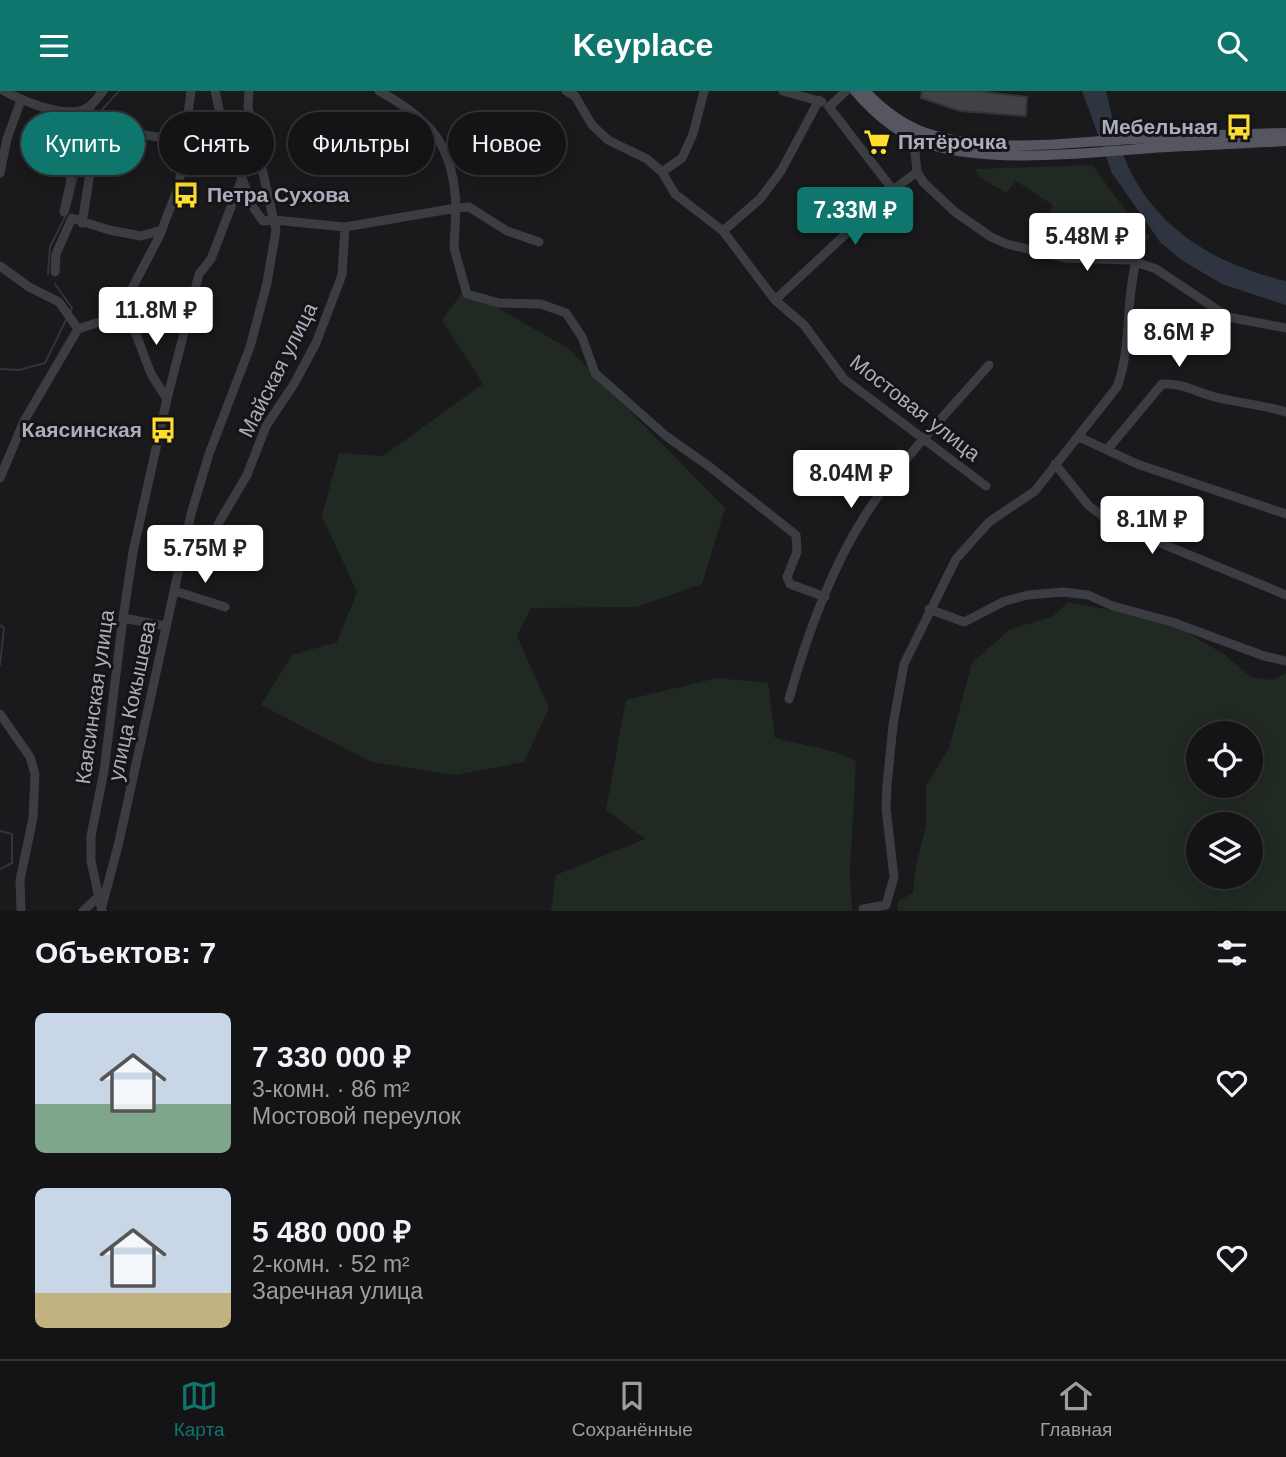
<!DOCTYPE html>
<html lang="ru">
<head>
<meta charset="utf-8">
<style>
  body { margin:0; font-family:Arial,sans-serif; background:#1d1c1e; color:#f1f3f6; height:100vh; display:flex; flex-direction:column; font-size:26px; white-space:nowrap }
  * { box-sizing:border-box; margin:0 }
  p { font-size:23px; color:#9d9ea0 }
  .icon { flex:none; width:38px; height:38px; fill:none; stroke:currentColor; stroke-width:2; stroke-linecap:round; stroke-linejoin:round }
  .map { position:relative; height:820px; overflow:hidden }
  .panel { display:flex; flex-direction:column; background:#141315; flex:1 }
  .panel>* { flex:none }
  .top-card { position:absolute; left:21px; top:21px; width:700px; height:63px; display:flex; gap:14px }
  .buttons { position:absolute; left:1186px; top:630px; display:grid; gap:14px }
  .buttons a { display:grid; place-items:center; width:77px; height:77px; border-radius:50%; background:#141315; box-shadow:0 4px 18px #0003,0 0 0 2px #333234; font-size:35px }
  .price { position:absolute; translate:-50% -60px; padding:0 16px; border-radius:7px; background:#fff; color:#222; font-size:23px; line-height:46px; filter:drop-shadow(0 2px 4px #0008) }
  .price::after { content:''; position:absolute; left:50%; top:42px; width:21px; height:16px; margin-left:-10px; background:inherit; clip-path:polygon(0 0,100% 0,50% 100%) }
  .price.selected { background:#0f766e; color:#fff }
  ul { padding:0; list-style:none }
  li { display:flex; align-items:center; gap:21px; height:175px; padding:0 35px }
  li span { display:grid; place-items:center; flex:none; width:196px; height:140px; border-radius:10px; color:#555 }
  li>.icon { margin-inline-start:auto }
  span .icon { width:84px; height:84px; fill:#fffc; stroke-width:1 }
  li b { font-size:30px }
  h2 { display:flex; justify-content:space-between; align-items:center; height:84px; padding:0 35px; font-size:30px }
  .pill { padding:0 24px; border-radius:32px; background:#141315; box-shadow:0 4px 18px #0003,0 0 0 2px #333234; font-size:24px; line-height:63px }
  .pill.selected { background:#0f766e; color:#fff }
  header { display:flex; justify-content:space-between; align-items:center; height:91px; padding:0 35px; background:#0f766e; color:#fff; font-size:32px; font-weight:700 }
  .menu { display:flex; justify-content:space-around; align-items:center; height:98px; border-top:2px solid #333234; background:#141315; font-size:19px; color:#9d9ea0 }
  .menu a { display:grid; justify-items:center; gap:4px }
  .menu .selected { color:#0f766e }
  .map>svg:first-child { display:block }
  .green { fill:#202a23; fill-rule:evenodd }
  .water { fill:#2e3541 }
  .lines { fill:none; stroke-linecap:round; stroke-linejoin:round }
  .stream { stroke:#2e3541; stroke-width:2 }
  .building { fill:#414146; stroke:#343338; stroke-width:2 }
  .minor { stroke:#3c3c43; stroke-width:9 }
  .major { stroke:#565660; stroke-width:10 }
  .labels { text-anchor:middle; stroke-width:6; stroke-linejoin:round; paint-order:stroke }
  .poi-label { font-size:21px; font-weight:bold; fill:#abadbc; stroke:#151417; text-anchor:end }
  .street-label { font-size:21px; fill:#abadbc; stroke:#151417 }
</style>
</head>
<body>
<header><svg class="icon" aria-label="menu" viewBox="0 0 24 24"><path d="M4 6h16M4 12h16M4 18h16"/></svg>Keyplace<svg class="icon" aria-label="search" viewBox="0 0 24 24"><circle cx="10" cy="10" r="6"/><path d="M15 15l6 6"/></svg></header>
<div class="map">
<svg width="1286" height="820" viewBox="0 0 1286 820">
  <rect width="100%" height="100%" fill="#1a191c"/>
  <path class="green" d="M1092,74L1135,132L1132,140L1152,144L1134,164C1109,147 1074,171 1045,146L1047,139L1044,131L1053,114L1016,90L1006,102L981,87L974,78Z
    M465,198L569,258L725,417L702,493L636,516L531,517L517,545L549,617L524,671L456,684L371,671L261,614L292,564L337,551L357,501L322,425L339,362L383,365L483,293L442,229Z
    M1068,511L1168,530L1225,564L1251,586L1272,589L1286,582V820H898V810L913,802L916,775L926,734V695L949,657L972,572L1010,538L1052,526ZM1199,642H1251V695H1199ZM1199,733H1251V786H1199Z
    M717,587L768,592L775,647L836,661L856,670L850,781L852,820H551L556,784L645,748L606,719L626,609Z"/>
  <path class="water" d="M1082,0H1106C1112,24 1117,50 1127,73C1157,140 1218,174 1286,190V214L1222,193L1180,168L1160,151L1112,82Z"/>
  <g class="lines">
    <path class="stream" d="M68,121L80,75L79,56L99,22L119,0
      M48,183L50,156L65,126
      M55,193L72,217L71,220
      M0,278L19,279L45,272L66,229
      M0,534L4,537L0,574
      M0,740L12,743V772L0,778"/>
  </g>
  <path class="building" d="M922,0H977L1027,6L1026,25L960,20L921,7Z"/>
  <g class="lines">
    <path class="minor" d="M4,0C23,10 60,26 83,19C92,16 97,7 103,0
      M566,0L575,5L592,34L608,49L647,68L662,81L675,103L723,140L775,209L804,234L844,288L986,395
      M783,0L822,11
      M846,0L829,16L893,99
      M922,44L915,61L917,81L924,92L955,121L991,146L1007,153L1065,167L1130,169L1156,178L1228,226L1286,237
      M662,81L682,67L693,43L704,0
      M0,82L7,48L21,9
      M242,87L253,116L263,130L274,129L345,136L456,117C454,55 432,29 379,0
      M64,121L71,89L65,65L92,13
      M82,132L94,58L101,40L108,38L170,48
      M723,140L760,108L781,80L819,9
      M539,151L507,140L469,116L456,117L454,157L467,203L499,212L541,213L566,222L582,246L595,282L666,345L710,376L796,444L797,461L787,486L790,493L825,506
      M0,175L29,196L59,211L78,238
      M55,181L56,163L72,127L109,139L141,145L162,139
      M775,209L893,99L917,81
      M125,214L151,283L167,308
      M78,238L109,228L119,222L159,146L179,94L191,0
      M1079,346L1137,373L1286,423
      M1107,359L1162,293C1185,292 1195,301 1215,306C1239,312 1263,314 1286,321
      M1055,373L1089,415L1112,432L1286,504
      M0,387L24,330L78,238
      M227,470L218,442V433L247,384L266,335L294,293L316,252L342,184L345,136
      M175,500L225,516
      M929,518L964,531L1005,510L1028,504L1063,501L1088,504L1113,515L1172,531L1264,565L1286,570
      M123,527L165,535
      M789,608C806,547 830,480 864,426C899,371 946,323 989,274
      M0,623L30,666L35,683L33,727L20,789L21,820
      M102,815L118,755L191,423L209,363L250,256L267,192L276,139L248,16L249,0
      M863,818L886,814L894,786L886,717L887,694L893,634L904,573L956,468L989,431L1035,400L1117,296C1132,256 1125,212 1136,171
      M83,820L98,806
      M102,820L91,770V745L104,680L123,527L133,461L167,308L199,183L211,168L242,87L227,53L215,0"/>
    <path class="major" d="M855,0C874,22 899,44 928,53C991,73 1086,62 1152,57C1197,54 1241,53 1286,50
      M865,0C882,18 903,34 926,42C987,62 1054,53 1116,49C1173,46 1229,43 1286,42"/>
  </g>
  <defs>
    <g id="bus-bare" transform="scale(2.1)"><path d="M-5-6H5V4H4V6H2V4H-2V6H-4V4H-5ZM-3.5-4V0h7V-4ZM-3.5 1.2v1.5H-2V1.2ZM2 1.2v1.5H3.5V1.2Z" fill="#ffdc2e" stroke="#151417" stroke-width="2.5" paint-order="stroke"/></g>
    <g id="supermarket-bare" transform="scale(2.1)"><path d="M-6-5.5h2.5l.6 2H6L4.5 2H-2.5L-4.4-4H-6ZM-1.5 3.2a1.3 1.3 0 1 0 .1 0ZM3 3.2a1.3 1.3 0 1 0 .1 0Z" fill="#ffdc2e" stroke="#151417" stroke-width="2.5" paint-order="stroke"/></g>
  </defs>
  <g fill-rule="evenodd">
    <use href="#bus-bare" x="1239" y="36"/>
    <use href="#supermarket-bare" x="877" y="51"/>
    <use href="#bus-bare" x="186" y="104"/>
    <use href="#bus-bare" x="163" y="339"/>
  </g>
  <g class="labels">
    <g class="poi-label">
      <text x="1218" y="43">Мебельная</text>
      <text x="898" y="58" text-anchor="start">Пятёрочка</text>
      <text x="207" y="111" text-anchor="start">Петра Сухова</text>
      <text x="142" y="346">Каясинская</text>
    </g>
    <g class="street-label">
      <text transform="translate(278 279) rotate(-63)" y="7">Майская улица</text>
      <text transform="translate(915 317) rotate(38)" y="7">Мостовая улица</text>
      <text transform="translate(95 606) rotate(-82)" y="7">Каясинская улица</text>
      <text transform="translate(132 610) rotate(-78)" y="7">улица Кокышева</text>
    </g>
  </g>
</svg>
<div class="buttons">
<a><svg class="icon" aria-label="locate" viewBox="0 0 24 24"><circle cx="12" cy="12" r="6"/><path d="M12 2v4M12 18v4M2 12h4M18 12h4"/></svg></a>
<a><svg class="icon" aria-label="layers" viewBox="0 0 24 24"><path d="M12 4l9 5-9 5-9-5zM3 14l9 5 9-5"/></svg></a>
</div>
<b class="price selected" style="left:855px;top:156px">7.33M ₽</b>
<b class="price" style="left:1087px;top:182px">5.48M ₽</b>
<b class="price" style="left:156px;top:256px">11.8M ₽</b>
<b class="price" style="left:1179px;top:278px">8.6M ₽</b>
<b class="price" style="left:851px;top:419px">8.04M ₽</b>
<b class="price" style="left:1152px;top:465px">8.1M ₽</b>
<b class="price" style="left:205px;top:494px">5.75M ₽</b>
<div class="top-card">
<a class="pill selected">Купить</a>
<a class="pill">Снять</a>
<a class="pill">Фильтры</a>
<a class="pill">Новое</a>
</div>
</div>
<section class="panel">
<h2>Объектов: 7<svg class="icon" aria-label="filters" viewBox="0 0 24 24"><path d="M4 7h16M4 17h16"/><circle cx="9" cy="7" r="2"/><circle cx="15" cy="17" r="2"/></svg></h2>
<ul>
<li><span style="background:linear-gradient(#c9d6e8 65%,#7fa58c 0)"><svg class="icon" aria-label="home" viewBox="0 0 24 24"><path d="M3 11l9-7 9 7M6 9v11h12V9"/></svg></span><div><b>7 330 000 ₽</b><p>3-комн. · 86 m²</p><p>Мостовой переулок</p></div><svg class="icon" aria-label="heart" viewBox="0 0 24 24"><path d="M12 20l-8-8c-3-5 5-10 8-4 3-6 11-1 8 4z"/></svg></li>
<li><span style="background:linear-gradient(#c9d6e8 75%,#c2b280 0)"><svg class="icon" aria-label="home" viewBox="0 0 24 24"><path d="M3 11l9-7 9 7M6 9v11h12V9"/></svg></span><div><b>5 480 000 ₽</b><p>2-комн. · 52 m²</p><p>Заречная улица</p></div><svg class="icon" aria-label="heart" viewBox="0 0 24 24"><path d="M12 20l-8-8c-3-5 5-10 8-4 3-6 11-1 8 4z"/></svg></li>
</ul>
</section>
<nav class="menu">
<a class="selected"><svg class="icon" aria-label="map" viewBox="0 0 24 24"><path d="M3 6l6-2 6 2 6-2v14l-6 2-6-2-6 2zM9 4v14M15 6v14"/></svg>Карта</a>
<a><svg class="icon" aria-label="saved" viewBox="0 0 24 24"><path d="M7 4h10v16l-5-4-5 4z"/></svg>Сохранённые</a>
<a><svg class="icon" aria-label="home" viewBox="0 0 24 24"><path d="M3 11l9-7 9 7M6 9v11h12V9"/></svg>Главная</a>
</nav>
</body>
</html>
